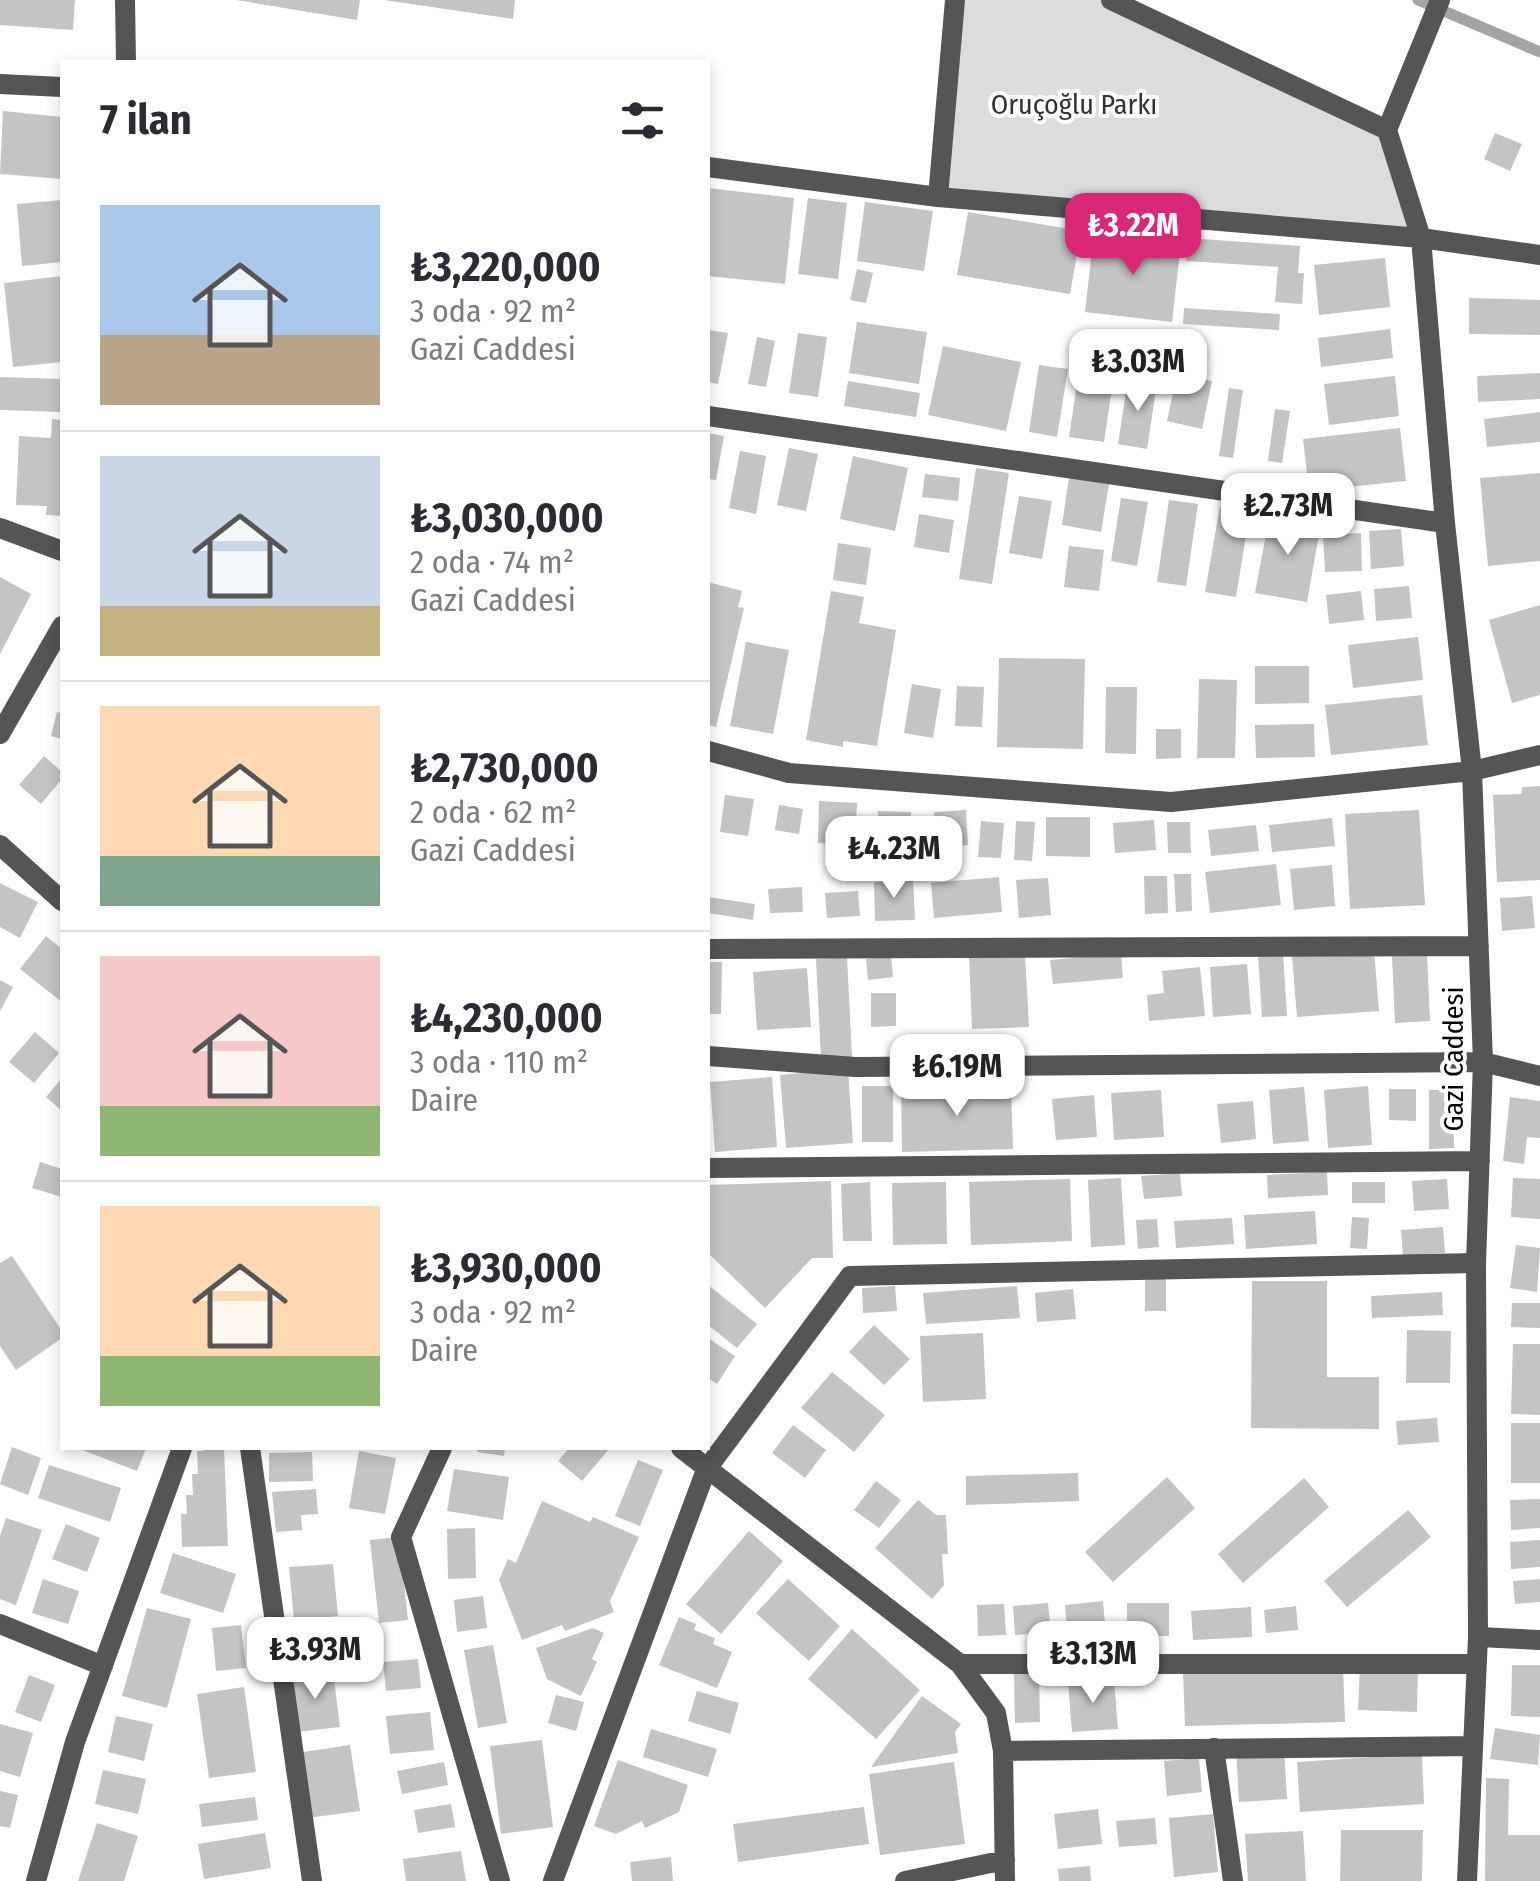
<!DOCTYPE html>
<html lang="tr">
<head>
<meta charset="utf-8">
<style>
  body { margin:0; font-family:"Fira Sans Condensed",sans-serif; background:#f7f7f7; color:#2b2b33; height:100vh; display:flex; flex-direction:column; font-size:38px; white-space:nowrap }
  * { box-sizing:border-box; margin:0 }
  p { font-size:32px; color:#7c7c81 }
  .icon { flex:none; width:55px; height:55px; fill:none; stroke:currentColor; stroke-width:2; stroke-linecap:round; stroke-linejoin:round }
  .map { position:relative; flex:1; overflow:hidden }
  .drawer { position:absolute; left:60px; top:60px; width:650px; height:1390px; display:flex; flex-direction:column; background:#fff; border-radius:0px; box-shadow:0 5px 15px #0003 }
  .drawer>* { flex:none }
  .price { position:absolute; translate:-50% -85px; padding:0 22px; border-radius:20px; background:#fff; color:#222; font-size:32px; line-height:65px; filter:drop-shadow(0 2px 5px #0008) }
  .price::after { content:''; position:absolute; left:50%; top:60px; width:30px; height:22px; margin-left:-15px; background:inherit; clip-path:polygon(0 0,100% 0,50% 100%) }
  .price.selected { background:#db2777; color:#fff }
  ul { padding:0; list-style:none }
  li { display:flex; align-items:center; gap:30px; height:250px; padding:0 40px }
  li+li { border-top:2px solid #e1e1e2 }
  li span { display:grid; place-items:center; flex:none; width:280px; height:200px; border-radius:0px; color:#555 }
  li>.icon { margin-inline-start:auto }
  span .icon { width:120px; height:120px; fill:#fffc; stroke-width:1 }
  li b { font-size:42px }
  h2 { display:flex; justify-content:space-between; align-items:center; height:120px; padding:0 40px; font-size:42px }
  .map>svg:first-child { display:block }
  .green { fill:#dcdcdc }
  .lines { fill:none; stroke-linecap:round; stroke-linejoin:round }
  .stream { stroke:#a3a3a3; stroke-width:11 }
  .building { fill:#c4c4c4 }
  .minor { stroke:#555; stroke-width:20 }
  .labels { text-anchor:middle; stroke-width:8; stroke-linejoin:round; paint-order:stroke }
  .park-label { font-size:28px; fill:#333; stroke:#fff }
  .street-label { font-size:28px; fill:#000; stroke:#fff }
</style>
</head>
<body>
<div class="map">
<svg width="1540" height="1881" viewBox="0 0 1540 1881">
  <rect width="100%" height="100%" fill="#fff"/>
  <path class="green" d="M955,0H1111L1387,130L1421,238L938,197Z"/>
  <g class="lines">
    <path class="stream" d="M1418,0L1540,52"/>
  </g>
  <path class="building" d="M0,0H75L73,30L0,25Z
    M236,0H360L357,20Z
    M384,0H515L513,19Z
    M3,111L62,117V179L0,174Z
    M1495,133L1522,144L1510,171L1484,159Z
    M708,188L794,198L785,284L708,276Z
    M808,198L847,203L838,279L798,274Z
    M62,200V262L22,266L17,204Z
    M865,202L933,211L924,271L857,261Z
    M968,212L1081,231L1070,294L957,275Z
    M1094,233L1181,243L1172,322L1085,312Z
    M1188,238L1300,246L1298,273H1304L1302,304L1275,302L1278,267L1186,261Z
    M1385,258L1390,307L1319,315L1314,265Z
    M857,269L873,273L866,303L850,300Z
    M62,276V362L13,367L4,283Z
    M1469,298L1540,300V335L1469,334Z
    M1184,308L1280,314L1279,330L1183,324Z
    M857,322L927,332L919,384L849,373Z
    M1390,329L1393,358L1321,367L1318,338Z
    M708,330L728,333L718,384L708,382Z
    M798,333L827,337L818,397L789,393Z
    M757,337L775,341L766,387L748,384Z
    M943,346L1021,362L1006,431L928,415Z
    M1039,365L1068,369L1057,437L1029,432Z
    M1540,373V399L1478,402L1477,376Z
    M1177,374L1212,381L1202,429L1167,421Z
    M1395,376L1399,416L1329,425L1324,384Z
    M0,377L62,379V412L0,410Z
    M1078,377L1113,382L1104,442L1069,437Z
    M1128,379L1157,383L1147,449L1118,444Z
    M848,381L920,393L916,417L844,406Z
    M1229,388L1243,390L1233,458L1219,456Z
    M1275,409L1290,411L1282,463L1268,461Z
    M1540,412V442L1487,447L1484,419Z
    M52,419L62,420V516L46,515L47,506L16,505L19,436L51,438Z
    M1400,428L1406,481L1309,491L1303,439Z
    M708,433L724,436L716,480L708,479Z
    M789,448L818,454L806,511L777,505Z
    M740,451L766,456L756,514L729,508Z
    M853,456L908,468L895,531L840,519Z
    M976,468L1009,473L992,584L959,579Z
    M1540,473V561L1488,566L1480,478Z
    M925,474L960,478L958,501L922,497Z
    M1069,478L1109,484L1101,532L1062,525Z
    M1019,496L1052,501L1042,559L1009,553Z
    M1121,498L1148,502L1137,566L1111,561Z
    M1169,500L1198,504L1186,586L1157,582Z
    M1220,506L1250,511L1236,597L1205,592Z
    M1270,513L1321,523L1307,602L1255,593Z
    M919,514L954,520L949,553L914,547Z
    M1401,529L1404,566L1371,569L1369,531Z
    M1361,533L1362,571L1325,572L1323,535Z
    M838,543L871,548L866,585L833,580Z
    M1069,546L1104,550L1099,591L1064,587Z
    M0,577L31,594L0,654Z
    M708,582L742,591L738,607L744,608L716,727L708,725Z
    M1409,586L1412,618L1376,621L1374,589Z
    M831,591L864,597L859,623L896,630L877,746L843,741V747L806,740Z
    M1361,591L1364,620L1329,624L1326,595Z
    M1540,605V695L1512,703L1489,620Z
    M1418,637L1423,680L1353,688L1348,645Z
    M746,642L789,650L773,734L730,726Z
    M999,658L1085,659L1083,749L997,747Z
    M1255,666H1309V703L1255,704Z
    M1199,679L1237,680L1235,758H1197Z
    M912,684L941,689L933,738L904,733Z
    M957,686L984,687L982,727L955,726Z
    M1106,687H1137L1136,754L1105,753Z
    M1422,695L1428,745L1331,755L1325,705Z
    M57,712L62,713V739L51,736Z
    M1314,724L1315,757L1256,758L1255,725Z
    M1156,729H1181V758L1156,759Z
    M44,756L62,772V779L41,804L19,785Z
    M1540,786V880L1497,882L1493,795L1522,794V787Z
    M725,795L754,799L748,836L720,832Z
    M819,801L857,803L855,844L818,843Z
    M779,805L803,809L799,834L775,830Z
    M966,810L968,845L937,848L934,812Z
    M1419,810L1425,905L1350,909L1345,814Z
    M878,811L911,812L910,845L877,844Z
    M1046,817H1090V857L1046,856Z
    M1332,818L1335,846L1272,852L1269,825Z
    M1154,820L1156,850L1115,853L1113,823Z
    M981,821L1004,823L1001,858L978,857Z
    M1016,821L1035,822L1032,861L1014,860Z
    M1167,822H1190L1191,853H1168Z
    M1256,825L1259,851L1211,856L1208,830Z
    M1276,864L1281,905L1210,913L1205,872Z
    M1332,865L1335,906L1294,910L1290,869Z
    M1174,874H1191L1192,911L1176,912Z
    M1144,876H1167L1168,913L1145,914Z
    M999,877L1002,912L934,918L931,883Z
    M1048,878L1051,915L1019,918L1016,880Z
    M913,880L915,920L875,921L874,882Z
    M0,883L38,902L20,938L0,927Z
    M802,887L803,912L770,913L768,889Z
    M858,891L860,916L827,918L825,893Z
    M1532,896L1535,928L1502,931L1500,898Z
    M708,897L755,904L753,920L708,913Z
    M46,936L62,949V1002L20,969Z
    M1374,950L1379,1011L1297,1017L1292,956Z
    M1283,953L1287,1016L1262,1017L1258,955Z
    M1025,954L1029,1027L972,1029L969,957Z
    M1121,954L1123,978L1053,984L1050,960Z
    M1427,955L1430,1021L1395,1023L1392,956Z
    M891,956L893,977L868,980L866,959Z
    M847,957L852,1057L821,1058L816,959Z
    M708,962H722L721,1014H708Z
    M1247,964L1251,1014L1213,1017L1210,967Z
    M1200,967L1205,1016L1149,1021L1147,995L1164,993L1162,971Z
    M807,968L811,1027L757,1030L753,972Z
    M0,980L13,987L0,1011Z
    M871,993H896V1026L871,1027Z
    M35,1032L59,1053L34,1083L9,1062Z
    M848,1069L853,1143L786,1148L780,1075Z
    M772,1077L777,1147L715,1152L710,1082Z
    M62,1078V1111L46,1097Z
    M1011,1085L1013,1149L902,1152L901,1088Z
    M862,1086H893V1142H862Z
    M1368,1086L1372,1145L1328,1148L1324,1090Z
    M1304,1087L1309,1141L1273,1144L1269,1090Z
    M1389,1089H1416V1121L1389,1120Z
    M1161,1090L1164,1137L1114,1140L1111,1093Z
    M1429,1090H1453L1454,1148L1429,1149Z
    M1094,1095L1097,1137L1056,1140L1052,1099Z
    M1510,1097L1540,1101V1138L1527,1137L1524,1164L1503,1161Z
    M1253,1101L1256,1139L1221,1143L1217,1104Z
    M40,1162L62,1169V1197L32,1188Z
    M1327,1172L1328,1195L1268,1198L1267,1175Z
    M1180,1173L1182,1196L1144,1199L1141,1176Z
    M1121,1178L1125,1245L1091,1247L1088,1180Z
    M1513,1178L1540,1179V1219L1511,1217Z
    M1070,1179L1072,1241L971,1245L969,1182Z
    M1447,1179L1449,1209L1414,1211L1412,1181Z
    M831,1181L833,1258H812L765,1308L708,1253V1185Z
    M870,1182L872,1241H843L841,1184Z
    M946,1182L947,1244L893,1245L892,1183Z
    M1352,1182H1385V1203H1352Z
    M1315,1211L1317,1244L1246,1249L1244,1215Z
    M1352,1217L1369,1218L1367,1249L1350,1248Z
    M1232,1218L1234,1244L1176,1248L1174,1221Z
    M1157,1219L1159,1247L1138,1249L1136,1220Z
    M1443,1227L1445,1253L1403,1256L1401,1230Z
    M1516,1245L1540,1248L1537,1292L1510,1288Z
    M12,1256L62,1331V1338L16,1370L0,1346V1263Z
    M1145,1278H1166V1311H1145Z
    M1252,1281H1327V1377H1379V1429L1251,1428Z
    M708,1285L757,1324L737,1348L708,1325Z
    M895,1286L897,1311L863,1313L862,1288Z
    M1017,1286L1020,1318L926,1324L923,1293Z
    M1073,1289L1076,1319L1037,1322L1035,1293Z
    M1442,1292L1443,1315L1372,1318L1371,1296Z
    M1512,1303H1540V1328L1511,1327Z
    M874,1325L910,1359L884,1385L849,1352Z
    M1407,1330L1451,1331L1450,1383H1406Z
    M983,1333L986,1399L923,1402L920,1336Z
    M708,1338L735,1356L717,1384L708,1378Z
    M1513,1344H1540V1415L1511,1414Z
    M832,1372L885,1415L854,1452L801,1408Z
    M1437,1418L1439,1442L1398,1445L1396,1421Z
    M1511,1423H1540V1483H1511Z
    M793,1425L826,1450L805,1478L772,1453Z
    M12,1447L41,1458L28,1495L0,1484Z
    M77,1448H146L137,1471Z
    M203,1448H224L228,1546L182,1547L181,1514H187L186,1495H193L192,1474H198L197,1451H203Z
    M478,1448H505L504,1456L477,1452Z
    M569,1448H610L582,1481L558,1461Z
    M359,1451L396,1458L385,1514L349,1508Z
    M312,1452L313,1481L269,1482V1453Z
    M638,1460L663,1470L640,1526L615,1516Z
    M49,1465L121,1488L110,1522L38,1498Z
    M454,1469L509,1477L503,1520L447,1511Z
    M1078,1473L1079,1501L966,1505V1476Z
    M1167,1477L1195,1508L1113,1582L1085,1552Z
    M1304,1478L1329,1507L1243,1583L1218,1554Z
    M876,1481L901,1500L879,1528L854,1510Z
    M316,1489L318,1514L301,1515L302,1530L276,1532L272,1492Z
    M1540,1499V1528L1511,1530L1510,1500Z
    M918,1500L936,1515H946L948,1554H942L944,1585L932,1599L875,1548Z
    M542,1501L590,1522L593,1517L639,1537L610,1601L614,1612L565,1631L562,1625L522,1640L499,1580L508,1559L516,1563Z
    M1408,1510L1431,1537L1347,1607L1324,1581Z
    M6,1518L42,1530L16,1605L0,1599V1536Z
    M66,1524L100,1538L87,1572L52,1559Z
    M475,1528L476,1578L448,1579L447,1529Z
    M749,1531L783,1561L721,1634L686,1604Z
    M399,1537L408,1620L379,1623L370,1540Z
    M1540,1540V1567L1511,1569L1510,1542Z
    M173,1553L236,1574L223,1613L160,1593Z
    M333,1564L338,1616L294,1620L289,1567Z
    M43,1579L79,1591L68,1624L32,1613Z
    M788,1579L840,1626L809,1661L756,1613Z
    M1540,1579V1602L1515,1604L1513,1581Z
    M483,1596L487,1628L457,1632L454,1600Z
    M1103,1601L1105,1624L1067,1628L1065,1605Z
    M1048,1603L1051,1632L1015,1635L1013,1606Z
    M1127,1603H1169V1636H1127Z
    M1004,1604L1006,1635L978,1636L977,1605Z
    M1296,1606L1298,1630L1266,1633L1264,1610Z
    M1251,1607L1252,1637L1193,1640L1191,1611Z
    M147,1608L191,1619L167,1708L122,1696Z
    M679,1617L696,1624L694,1630L715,1638L713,1644L732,1652L717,1688L659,1665Z
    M241,1625L246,1668L216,1671L212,1628Z
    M345,1628L348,1654L291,1661L288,1634Z
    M593,1628L604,1633L592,1659L597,1662L581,1696L547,1679L536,1648Z
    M852,1629L920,1690L876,1739L808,1679Z
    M493,1645L507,1723L478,1728L464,1650Z
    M418,1659L421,1688L386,1691L383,1662Z
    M1360,1664L1418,1666L1417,1712L1358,1710Z
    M1512,1665H1540V1717L1511,1716Z
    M1343,1666L1345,1722L1185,1726L1183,1671Z
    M333,1671L340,1727L296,1732L289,1677Z
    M1039,1672L1040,1722L1015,1723L1014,1673Z
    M29,1675L55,1685L41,1722L15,1712Z
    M1114,1680L1118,1729L1072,1732L1068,1682Z
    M244,1687L256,1772L209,1778L197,1694Z
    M697,1691L739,1703L730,1734L688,1721Z
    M556,1695L584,1702L576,1731L548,1723Z
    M922,1696L961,1724L955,1732L958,1753L871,1767Z
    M430,1712L434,1750L390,1754L386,1716Z
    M116,1716L153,1724L144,1761L108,1752Z
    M0,1724L33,1733L20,1777L0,1771Z
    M1495,1728L1540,1735L1538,1765L1490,1759Z
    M651,1729L717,1749L708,1777L643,1757Z
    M542,1740L553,1827L501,1834L490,1746Z
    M350,1745L360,1811L307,1818L297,1753Z
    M1284,1748L1287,1799L1239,1802L1236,1750Z
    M1422,1754L1424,1804L1300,1812L1297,1762Z
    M1199,1758L1202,1792L1167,1796L1164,1761Z
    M618,1760L688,1785L679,1812L645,1828L642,1821L616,1834L594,1826Z
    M444,1762L448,1785L402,1794L397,1771Z
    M954,1762L965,1844L880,1855L869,1774Z
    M103,1770L146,1779L138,1814L95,1804Z
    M1486,1778L1509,1779L1508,1835H1540V1881H1485Z
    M0,1791L18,1795L10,1828L0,1826Z
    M255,1797L258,1820L202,1827L199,1804Z
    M451,1804L455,1827L418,1833L414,1810Z
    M864,1807L869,1844L738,1862L733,1824Z
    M1098,1809L1102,1844L1058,1849L1054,1814Z
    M1213,1814L1218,1872L1174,1877L1169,1818Z
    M1155,1818L1157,1844L1119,1847L1116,1821Z
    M97,1823L138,1836L124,1881H78Z
    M1341,1830H1423L1422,1881H1340Z
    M1303,1831L1306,1881H1248L1245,1834Z
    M265,1833L271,1868L204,1879L198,1844Z
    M461,1851L466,1881H406L403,1859Z
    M671,1857L673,1881H632L630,1862Z
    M1090,1866L1091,1881H1059L1058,1869Z"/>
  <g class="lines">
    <path class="minor" d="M125,0L126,62
      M1111,0L1387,130L1421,238L1445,523L1472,771L1483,1062L1476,1263L1478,1637L1467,1881
      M0,84L62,87
      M1387,130L1440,0
      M708,167L938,197L1421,238L1540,255
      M938,197L955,0
      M708,416L1445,523
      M0,528L62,551
      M0,734L62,626
      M708,751L789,773L1171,802L1472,771L1540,755
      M0,845L62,901
      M708,949L1479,946
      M708,1056L855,1067L1483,1062L1540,1076
      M708,1168L1480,1161
      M250,1448L312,1881
      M442,1448L401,1537L500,1881
      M681,1448L960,1664L996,1713L1003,1751L1005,1881
      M0,1624L103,1666
      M1478,1637L1540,1640
      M960,1664H1476
      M1214,1748L1233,1881
      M1003,1751L1473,1746
      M36,1881L75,1742L182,1448
      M553,1881L706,1470L850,1276L1476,1263
      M905,1881L1005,1860"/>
  </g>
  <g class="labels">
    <g class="park-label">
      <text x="1074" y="114">Oruçoğlu Parkı</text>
    </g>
    <g class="street-label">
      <text transform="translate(1453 1059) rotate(-90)" y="10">Gazi Caddesi</text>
    </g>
  </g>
</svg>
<b class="price selected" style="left:1133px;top:278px">₺3.22M</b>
<b class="price" style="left:1138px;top:414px">₺3.03M</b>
<b class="price" style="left:1288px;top:558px">₺2.73M</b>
<b class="price" style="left:894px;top:901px">₺4.23M</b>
<b class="price" style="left:957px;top:1119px">₺6.19M</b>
<b class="price" style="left:315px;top:1702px">₺3.93M</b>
<b class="price" style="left:1093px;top:1706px">₺3.13M</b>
<section class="drawer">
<h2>7 ilan<svg class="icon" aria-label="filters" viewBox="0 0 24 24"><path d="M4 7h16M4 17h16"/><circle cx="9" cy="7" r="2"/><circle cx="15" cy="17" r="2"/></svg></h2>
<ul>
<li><span style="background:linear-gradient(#a9c7e8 65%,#b9a48a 0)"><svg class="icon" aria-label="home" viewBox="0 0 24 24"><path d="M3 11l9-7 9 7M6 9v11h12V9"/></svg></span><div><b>₺3,220,000</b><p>3 oda · 92 m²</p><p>Gazi Caddesi</p></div></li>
<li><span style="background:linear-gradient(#c9d6e8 75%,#c2b280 0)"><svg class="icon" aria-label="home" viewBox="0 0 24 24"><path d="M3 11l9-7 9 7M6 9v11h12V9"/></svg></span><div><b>₺3,030,000</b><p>2 oda · 74 m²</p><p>Gazi Caddesi</p></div></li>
<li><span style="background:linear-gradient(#ffd9b3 75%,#7fa58c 0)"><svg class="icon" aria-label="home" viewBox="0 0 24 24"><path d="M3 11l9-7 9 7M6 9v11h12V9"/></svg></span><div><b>₺2,730,000</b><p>2 oda · 62 m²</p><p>Gazi Caddesi</p></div></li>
<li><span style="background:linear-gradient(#f6c9c9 75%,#8fb573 0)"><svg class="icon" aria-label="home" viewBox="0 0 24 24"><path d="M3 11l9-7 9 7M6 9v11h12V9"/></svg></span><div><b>₺4,230,000</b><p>3 oda · 110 m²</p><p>Daire</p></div></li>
<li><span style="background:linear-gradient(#ffd9b3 75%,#8fb573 0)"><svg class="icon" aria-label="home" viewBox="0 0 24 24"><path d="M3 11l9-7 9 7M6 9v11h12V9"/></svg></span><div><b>₺3,930,000</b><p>3 oda · 92 m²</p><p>Daire</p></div></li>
</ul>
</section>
</div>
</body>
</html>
